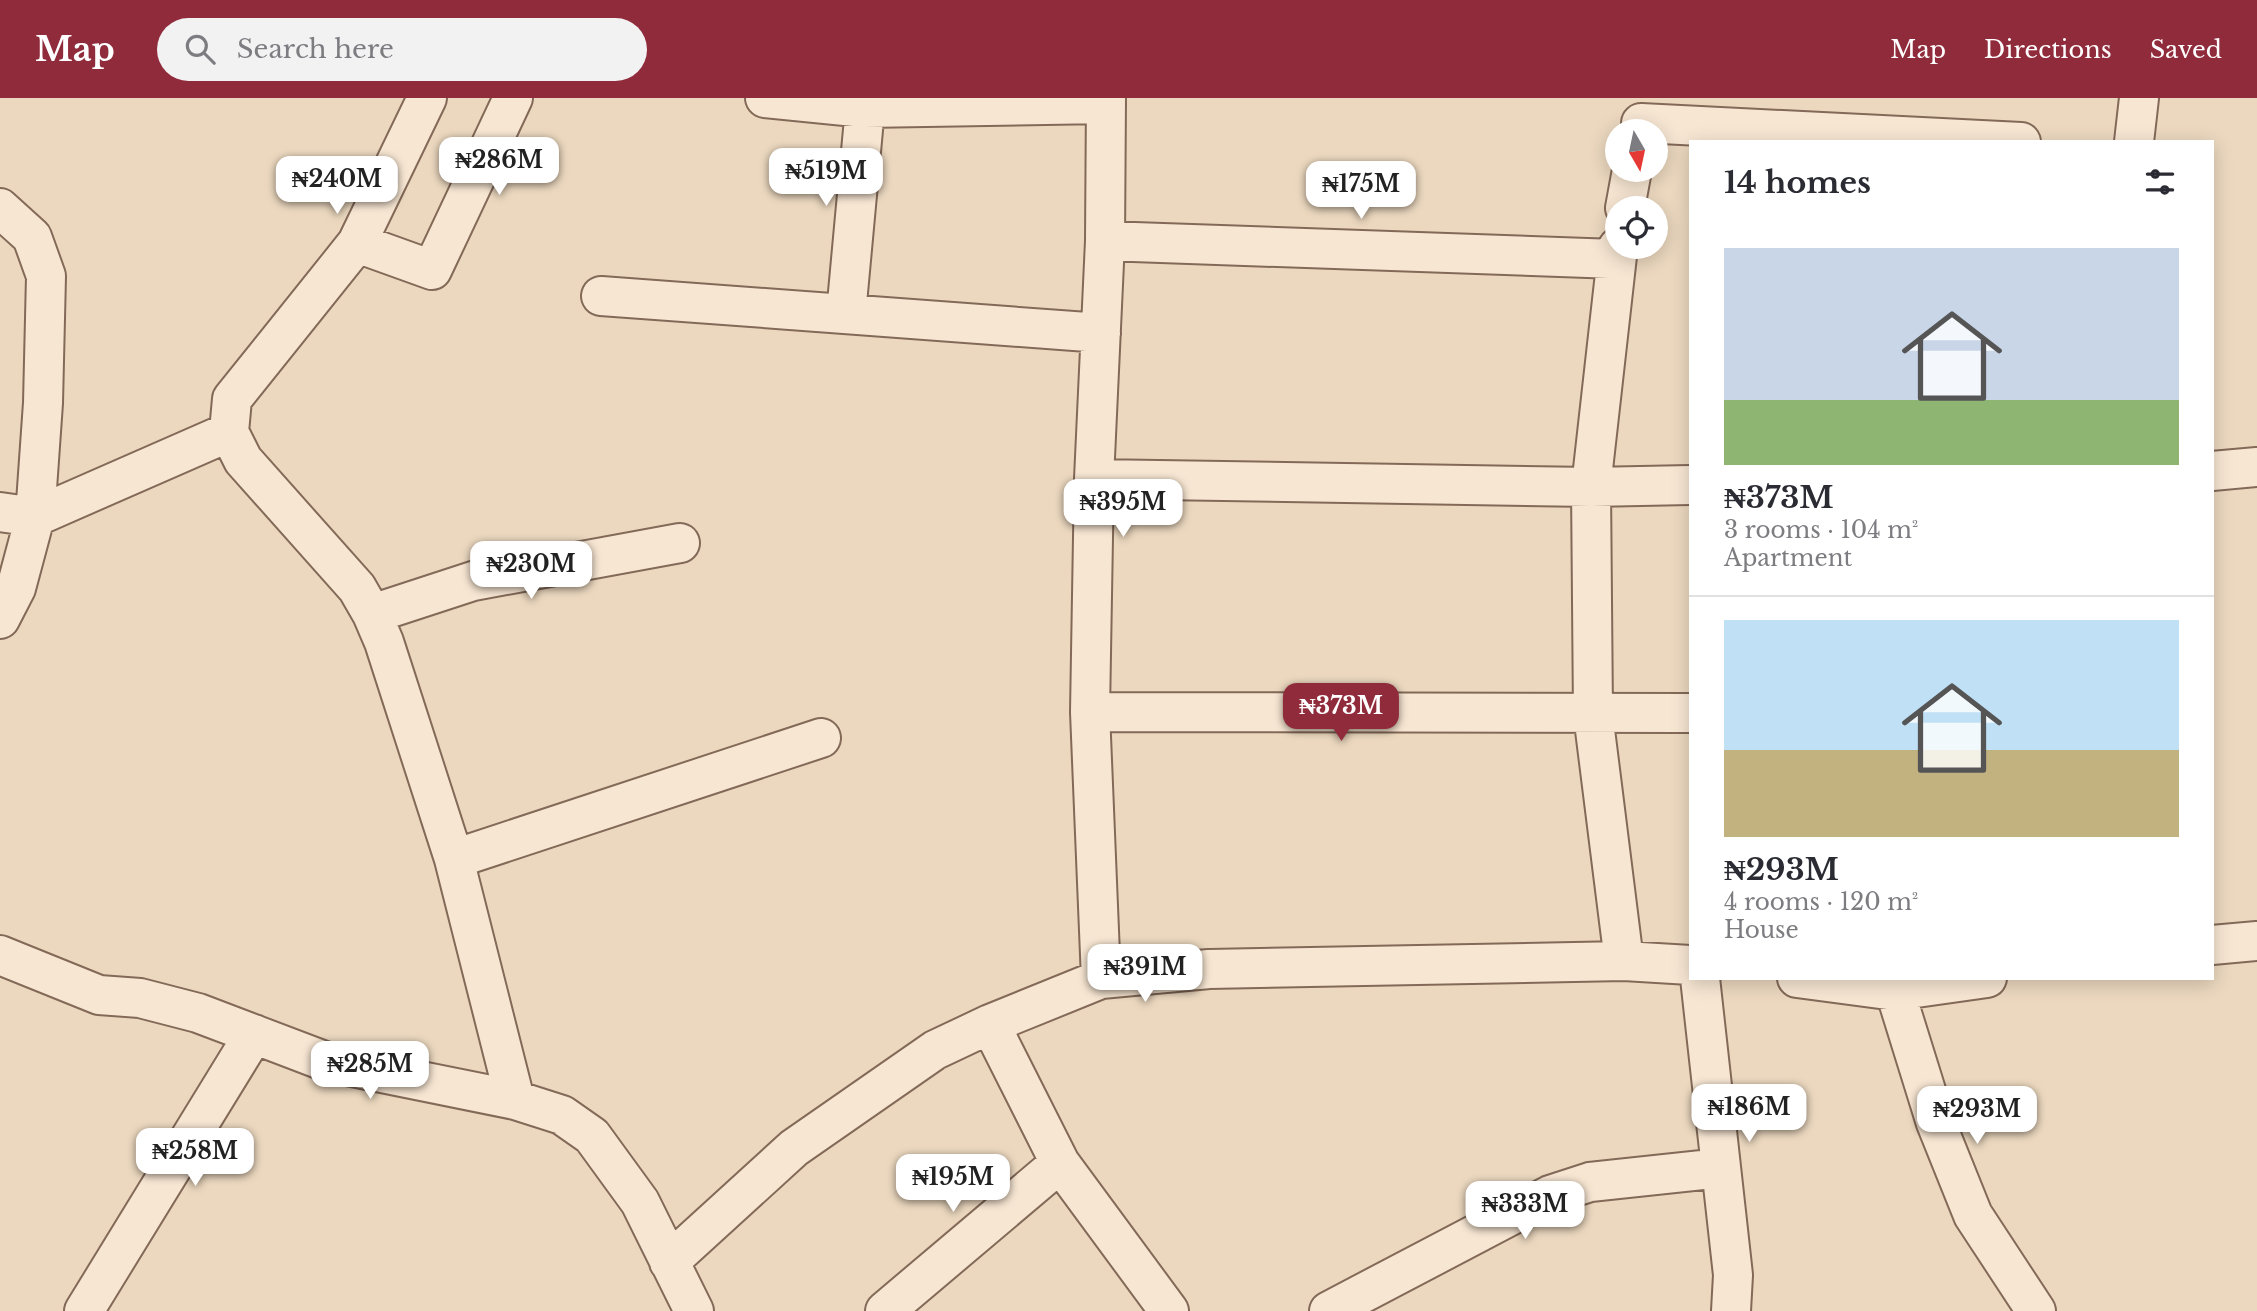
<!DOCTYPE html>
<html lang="en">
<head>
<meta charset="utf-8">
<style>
  body { margin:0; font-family:"Libre Baskerville",serif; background:#f2f2f3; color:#2b2b33; height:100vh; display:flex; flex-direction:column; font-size:26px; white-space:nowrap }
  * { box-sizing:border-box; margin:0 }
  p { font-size:23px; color:#7c7c81 }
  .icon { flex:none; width:38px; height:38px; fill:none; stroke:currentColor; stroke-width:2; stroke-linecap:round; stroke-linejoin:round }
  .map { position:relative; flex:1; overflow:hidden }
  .panel { position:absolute; left:1689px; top:42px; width:525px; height:840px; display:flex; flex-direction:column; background:#fff; border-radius:0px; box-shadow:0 4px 18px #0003 }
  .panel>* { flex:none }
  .needle { width:46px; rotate:171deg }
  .controls { position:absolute; left:1605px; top:21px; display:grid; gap:14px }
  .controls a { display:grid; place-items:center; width:63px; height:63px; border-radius:50%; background:#fff; box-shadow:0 4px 18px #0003; font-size:35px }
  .price { position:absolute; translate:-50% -60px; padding:0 16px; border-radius:14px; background:#fff; color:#222; font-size:23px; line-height:46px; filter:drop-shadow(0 2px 4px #0008) }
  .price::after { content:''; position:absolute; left:50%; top:42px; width:21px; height:16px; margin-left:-10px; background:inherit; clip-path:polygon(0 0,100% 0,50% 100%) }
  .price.on { background:#902b3b; color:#fff }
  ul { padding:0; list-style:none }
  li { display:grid; align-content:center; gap:14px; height:371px; padding:0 35px }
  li+li { border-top:2px solid #e1e1e2 }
  li span { display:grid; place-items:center; height:217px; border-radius:0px; color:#555 }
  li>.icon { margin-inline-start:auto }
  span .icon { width:126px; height:126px; fill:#fffc; stroke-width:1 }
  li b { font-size:30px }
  h2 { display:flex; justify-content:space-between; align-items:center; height:84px; padding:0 35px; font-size:30px }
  header { display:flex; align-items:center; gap:42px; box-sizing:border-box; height:98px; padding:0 35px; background:#902b3b; color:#fff }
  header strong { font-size:33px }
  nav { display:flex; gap:38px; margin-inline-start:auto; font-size:24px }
  .search { width:490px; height:63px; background:#f2f2f3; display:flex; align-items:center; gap:18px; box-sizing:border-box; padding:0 24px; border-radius:38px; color:#7c7c81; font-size:26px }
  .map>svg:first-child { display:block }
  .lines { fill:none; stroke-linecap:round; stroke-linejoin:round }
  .minor-casing { stroke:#836958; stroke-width:42 }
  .minor { stroke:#f7e6d2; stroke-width:38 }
</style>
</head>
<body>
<header>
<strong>Map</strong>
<div class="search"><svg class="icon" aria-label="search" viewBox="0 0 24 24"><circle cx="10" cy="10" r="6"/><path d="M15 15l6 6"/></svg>Search here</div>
<nav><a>Map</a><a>Directions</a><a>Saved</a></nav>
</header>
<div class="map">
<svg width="2257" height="1213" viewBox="0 0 2257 1213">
  <rect width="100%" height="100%" fill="#ecd8bf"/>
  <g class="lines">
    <g class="minor-casing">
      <path id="minor" d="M427,0L357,145L432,172L513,0
        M765,0L865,10L1105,6
        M1641,25L2021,44
        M2134,44L2139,0
        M0,110L32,139L46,178L43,305L35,419L16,490L0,521
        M1625,110L1632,72
        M1105,143L1616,161
        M357,145L232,301L229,334L243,362L357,490L372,516L384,544L454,761L515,1002
        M1618,149L1591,389L1690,387
        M601,198L1101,235
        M846,216L865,10
        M2212,373L2257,369
        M1094,381L1591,389L1593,616L1624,863
        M0,414L35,419L229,334
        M372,516L473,483L680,445
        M1090,614L1690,615
        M454,761L821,640
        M2212,847L2257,843
        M0,857L99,897L140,900L198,915L327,964L515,1002L562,1017L592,1038L640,1104L694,1213
        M1700,880L1733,1177L1731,1213
        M1797,880L1895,893L1987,880
        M1101,881L1090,614L1094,381L1105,143L1106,0
        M1895,893L1936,1025L1973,1117L2036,1213
        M990,926L1060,1065L1169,1213
        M669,1164L794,1050L935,952L990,926L1101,881L1209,871L1624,863L1690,867
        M84,1213L254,936
        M885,1213L1060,1065
        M1329,1213L1550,1097L1590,1084L1721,1070"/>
    </g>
    <use href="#minor" class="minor"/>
  </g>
</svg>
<div class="controls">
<a><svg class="needle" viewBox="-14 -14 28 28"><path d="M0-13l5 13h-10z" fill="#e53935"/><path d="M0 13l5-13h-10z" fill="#7c7c81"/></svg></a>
<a><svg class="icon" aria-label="locate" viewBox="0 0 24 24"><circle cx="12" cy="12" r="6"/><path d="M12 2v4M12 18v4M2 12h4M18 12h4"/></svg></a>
</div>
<b class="price" style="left:499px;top:99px">₦286M</b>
<b class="price" style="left:826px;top:110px">₦519M</b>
<b class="price" style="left:337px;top:118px">₦240M</b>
<b class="price" style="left:1361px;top:123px">₦175M</b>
<b class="price" style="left:1123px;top:441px">₦395M</b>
<b class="price" style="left:531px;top:503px">₦230M</b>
<b class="price on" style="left:1341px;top:645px">₦373M</b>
<b class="price" style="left:1145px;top:906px">₦391M</b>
<b class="price" style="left:370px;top:1003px">₦285M</b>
<b class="price" style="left:1749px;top:1046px">₦186M</b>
<b class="price" style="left:1977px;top:1048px">₦293M</b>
<b class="price" style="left:195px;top:1090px">₦258M</b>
<b class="price" style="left:953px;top:1116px">₦195M</b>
<b class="price" style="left:1525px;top:1143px">₦333M</b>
<section class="panel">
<h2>14 homes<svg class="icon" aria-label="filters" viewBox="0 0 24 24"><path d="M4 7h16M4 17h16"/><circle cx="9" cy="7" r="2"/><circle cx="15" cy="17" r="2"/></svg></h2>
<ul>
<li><span style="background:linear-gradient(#c9d6e8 70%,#8fb573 0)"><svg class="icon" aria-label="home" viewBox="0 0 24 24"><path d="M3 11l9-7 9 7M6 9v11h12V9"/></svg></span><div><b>₦373M</b><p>3 rooms · 104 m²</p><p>Apartment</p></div></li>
<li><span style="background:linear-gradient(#bfe0f5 60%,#c2b280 0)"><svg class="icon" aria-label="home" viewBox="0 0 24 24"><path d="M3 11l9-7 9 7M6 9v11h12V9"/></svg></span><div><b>₦293M</b><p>4 rooms · 120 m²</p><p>House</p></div></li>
</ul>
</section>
</div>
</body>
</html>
